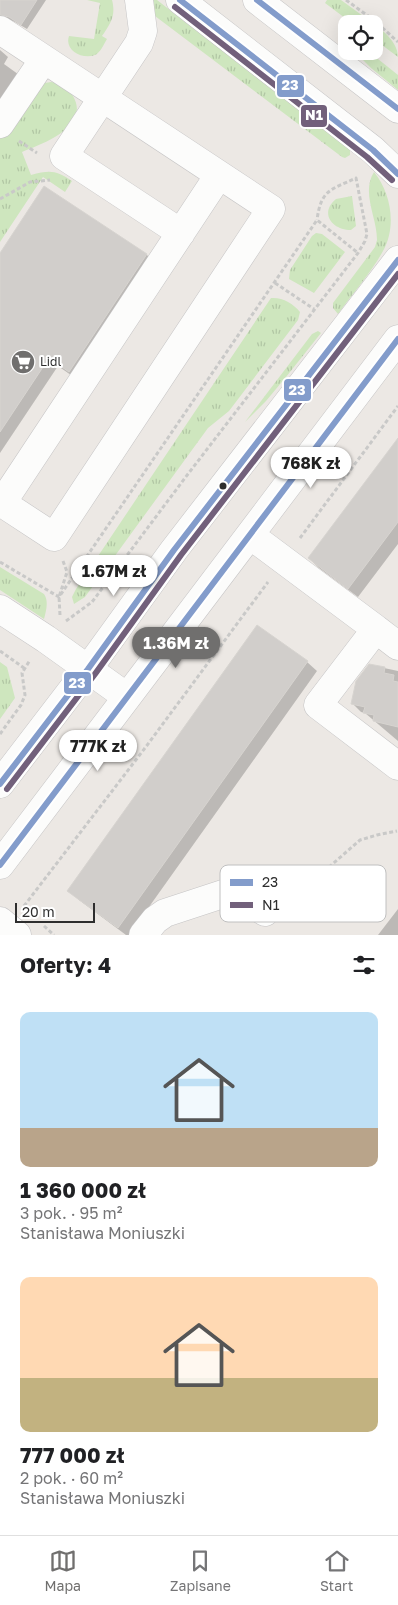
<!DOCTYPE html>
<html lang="pl">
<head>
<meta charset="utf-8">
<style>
  body { margin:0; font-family:"Golos Text",sans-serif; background:#f6f6f6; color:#202124; height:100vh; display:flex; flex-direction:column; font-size:19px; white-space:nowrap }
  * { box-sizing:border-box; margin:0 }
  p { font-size:16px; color:#757577 }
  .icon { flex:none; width:28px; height:28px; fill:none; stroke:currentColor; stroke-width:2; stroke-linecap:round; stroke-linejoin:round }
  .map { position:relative; height:935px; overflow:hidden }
  .drawer { display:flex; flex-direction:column; background:#fff; flex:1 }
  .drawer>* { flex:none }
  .controls { position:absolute; left:338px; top:15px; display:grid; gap:10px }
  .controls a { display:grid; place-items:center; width:45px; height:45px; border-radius:10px; background:#fff; box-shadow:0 5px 20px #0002; font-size:25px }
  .scale { position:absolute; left:15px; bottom:12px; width:80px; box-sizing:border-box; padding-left:5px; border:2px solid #2e2e2e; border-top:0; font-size:14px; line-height:18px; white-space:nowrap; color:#2e2e2e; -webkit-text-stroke:4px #fff; paint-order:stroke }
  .price { position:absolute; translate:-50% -42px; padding:0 11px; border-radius:18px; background:#fff; color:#222; font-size:16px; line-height:32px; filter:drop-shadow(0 1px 2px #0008) }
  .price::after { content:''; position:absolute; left:50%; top:30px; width:15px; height:11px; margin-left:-8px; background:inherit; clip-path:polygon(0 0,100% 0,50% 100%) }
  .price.on { background:#706f6e; color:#fff }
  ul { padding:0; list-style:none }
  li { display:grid; align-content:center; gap:10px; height:265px; padding:0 20px }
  li span { display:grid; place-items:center; height:155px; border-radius:10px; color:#555 }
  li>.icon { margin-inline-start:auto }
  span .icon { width:90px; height:90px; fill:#fffc; stroke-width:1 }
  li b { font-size:21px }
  h2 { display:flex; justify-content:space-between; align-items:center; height:60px; padding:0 20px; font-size:21px }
  .tab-bar { display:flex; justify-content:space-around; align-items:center; height:70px; border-top:1px solid #e0e0e0; background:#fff; font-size:14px; color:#757577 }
  .tab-bar a { display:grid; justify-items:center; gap:2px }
  .tab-bar .on { color:#706f6e }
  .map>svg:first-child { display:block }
  .grass { fill:url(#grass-tufts) }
  .shadow { fill:#0003 }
  .building { fill:#d1cecb; stroke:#d7d4d0 }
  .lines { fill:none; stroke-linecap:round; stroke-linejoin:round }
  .minor-casing { stroke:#c5c4c5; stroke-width:29 }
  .path { stroke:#c9c9c8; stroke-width:3; stroke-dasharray:4 2.5; stroke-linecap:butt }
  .minor { stroke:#fcfcfb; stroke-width:28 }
  .bus-1-casing { stroke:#fff; stroke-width:10 }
  .bus-2-casing { stroke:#fff; stroke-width:10 }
  .bus-1 { stroke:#839ccb; stroke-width:6 }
  .bus-2 { stroke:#72607b; stroke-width:6 }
  .bus-dot { fill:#2e2e2e; stroke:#fff; stroke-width:2 }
  .labels { text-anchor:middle; stroke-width:4; stroke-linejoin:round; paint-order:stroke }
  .poi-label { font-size:12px; fill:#2e2e2e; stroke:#fff; text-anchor:start }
  .key { fill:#fff; stroke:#c0c0c0; stroke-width:1 }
  .key-label { font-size:14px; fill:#2e2e2e }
  .line-badge { stroke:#fff; stroke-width:2 }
  .badge-label { font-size:14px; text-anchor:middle; font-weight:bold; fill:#fff }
</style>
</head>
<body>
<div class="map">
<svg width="398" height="935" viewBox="0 0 398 935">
  <defs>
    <pattern id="grass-tufts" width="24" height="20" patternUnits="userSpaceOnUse" patternTransform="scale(1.25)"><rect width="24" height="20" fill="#cee6be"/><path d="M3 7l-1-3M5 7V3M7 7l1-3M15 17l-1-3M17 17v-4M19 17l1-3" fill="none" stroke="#b1c6a4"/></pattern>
  </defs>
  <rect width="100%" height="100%" fill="#ece8e4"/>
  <path class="grass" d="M87,0H112C116,15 111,23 102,36L107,39C104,44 100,53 95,55C82,60 64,50 69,36L94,39L100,3Z
    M150,0H157L350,150V155L345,158L342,157L155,16Z
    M327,0H341L374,24H353L325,3Z
    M374,24C384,31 398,43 398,57L374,39Z
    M354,51H368L398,75V90L371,68Z
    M51,82C59,83 69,89 73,96C91,127 42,144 22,152L31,175C50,170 56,170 72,181L65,192L43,177L0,242V139L34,88L39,84Z
    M374,172C391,193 397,226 383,251C371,273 353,293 338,314L333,308V303L375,247L377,240C377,217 361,193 374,172Z
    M352,196L356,226L351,230C332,230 319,213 336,199Z
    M316,233L322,234L345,252L314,293L289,279L290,270L312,236Z
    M271,298C282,297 293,303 300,312L298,320L229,411L208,428L85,597L74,604L72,597L76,589Z
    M318,331L321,333L286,377L266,401L245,422L312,334Z
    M0,567L44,594C49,601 46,611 44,619L0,590Z
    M0,662L7,667L15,698L0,719Z"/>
  <path class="shadow" d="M0,0H46L27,29L15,22L8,19L0,21Z
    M0,50L8,57L4,64L22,77L0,109Z
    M45,188L147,255L155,264L78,380L58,366L0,453V255Z
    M398,440V544L358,597L319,568L309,558Z
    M307,662L317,671L129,935H126L79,900L69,891Z
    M370,665L398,671V741L365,713L361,712L353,704Z
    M398,909V935H378Z"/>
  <path class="building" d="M0,0H37L21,25L9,17L0,15Z
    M44,186L147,254L69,372L49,358L0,432V253Z
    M398,438V522L348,589L308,558Z
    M257,625L308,661L118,928L67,891Z
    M369,664L385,667L384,673L394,675L393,681L398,682V727L373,721L374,715L363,713L365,707L351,704L356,681Z"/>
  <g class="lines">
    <g class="minor-casing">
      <path id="minor" d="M139,0L143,31L139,43L64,156L181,233
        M180,0L373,150L398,174
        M257,0L398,109
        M0,30L271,209L54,537L2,503L219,175
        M0,124L44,59
        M250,535L376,629
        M0,609L46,639L127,697
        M398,646L376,629L318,705L398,766
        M0,784L88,669L174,550L398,260
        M0,865L398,339
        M0,921L17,935
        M143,935L155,920L165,913L232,891L265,912"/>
    </g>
    <path class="path" d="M346,0L375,21L398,42
      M19,141L37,153
      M0,199L30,182L50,180
      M275,283L314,309
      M300,538L398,406
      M0,562L59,597L317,220L358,253
      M60,615L59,597L67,572L63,561
      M66,621L92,602L188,474L358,253L365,241L367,234L356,178C331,190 321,189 317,220
      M0,651L24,668
      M0,734L21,705L25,695L22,673L30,660
      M291,902L295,901L320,875L360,840L377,835L397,831
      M24,906L142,752L268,582
      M44,926L54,935"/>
    <use href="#minor" class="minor"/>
    <g class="bus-1-casing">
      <path id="bus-1" d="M180,0L373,150L398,174
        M257,0L398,109
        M0,784L88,669L174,550L398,260
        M0,865L398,339"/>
    </g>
    <g class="bus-2-casing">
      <path id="bus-2" d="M175,7L367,157L392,180
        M7,789L95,674L181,555L398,274"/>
    </g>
    <use href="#bus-1" class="bus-1"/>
    <use href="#bus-2" class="bus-2"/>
  </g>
  <defs>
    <g id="supermarket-disc" transform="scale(1.25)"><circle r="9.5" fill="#706f6e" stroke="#fff"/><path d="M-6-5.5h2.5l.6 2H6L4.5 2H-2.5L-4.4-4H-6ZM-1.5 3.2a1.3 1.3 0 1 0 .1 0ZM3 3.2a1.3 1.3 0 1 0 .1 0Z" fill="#fff"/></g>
  </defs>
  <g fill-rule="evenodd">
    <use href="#supermarket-disc" x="23" y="362"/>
  </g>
  <circle class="bus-dot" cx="223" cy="486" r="4.5"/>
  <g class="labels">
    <g class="poi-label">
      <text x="40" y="366">Lidl</text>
    </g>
  </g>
  <rect x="220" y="865" width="166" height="57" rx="8" class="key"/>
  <rect x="230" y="879" width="23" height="7" fill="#839ccb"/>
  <rect x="230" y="902" width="23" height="6" fill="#72607b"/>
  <g class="key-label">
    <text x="262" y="887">23</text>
    <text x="262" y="910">N1</text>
  </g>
  <g class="line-badge">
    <rect x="276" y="74" width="29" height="24" rx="5" fill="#839ccb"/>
    <rect x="300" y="104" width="28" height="24" rx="5" fill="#72607b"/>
    <rect x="283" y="378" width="29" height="24" rx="5" fill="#839ccb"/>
    <rect x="63" y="671" width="29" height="24" rx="5" fill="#839ccb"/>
  </g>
  <g class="badge-label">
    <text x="290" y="90">23</text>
    <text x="314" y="120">N1</text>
    <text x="297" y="395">23</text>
    <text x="77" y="688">23</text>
  </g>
</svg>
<div class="controls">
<a><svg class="icon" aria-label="locate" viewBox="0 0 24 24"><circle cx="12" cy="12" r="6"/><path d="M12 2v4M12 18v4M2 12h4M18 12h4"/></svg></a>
</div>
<div class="scale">20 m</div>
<b class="price" style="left:311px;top:489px">768K zł</b>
<b class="price" style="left:114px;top:597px">1.67M zł</b>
<b class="price on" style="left:176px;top:669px">1.36M zł</b>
<b class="price" style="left:98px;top:772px">777K zł</b>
</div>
<section class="drawer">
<h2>Oferty: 4<svg class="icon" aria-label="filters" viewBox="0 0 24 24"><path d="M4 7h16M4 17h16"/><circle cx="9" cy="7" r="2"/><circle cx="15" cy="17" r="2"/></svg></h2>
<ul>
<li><span style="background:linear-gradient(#bfe0f5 75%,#b9a48a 0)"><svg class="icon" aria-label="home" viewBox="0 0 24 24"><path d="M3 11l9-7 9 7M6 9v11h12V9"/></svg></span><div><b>1 360 000 zł</b><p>3 pok. · 95 m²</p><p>Stanisława Moniuszki</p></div></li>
<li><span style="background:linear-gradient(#ffd9b3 65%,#c2b280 0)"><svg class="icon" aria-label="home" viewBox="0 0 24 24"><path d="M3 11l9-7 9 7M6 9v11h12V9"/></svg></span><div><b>777 000 zł</b><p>2 pok. · 60 m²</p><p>Stanisława Moniuszki</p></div></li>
</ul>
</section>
<nav class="tab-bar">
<a class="on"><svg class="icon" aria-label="map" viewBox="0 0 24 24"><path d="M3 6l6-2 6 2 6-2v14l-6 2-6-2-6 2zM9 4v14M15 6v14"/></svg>Mapa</a>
<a><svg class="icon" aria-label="saved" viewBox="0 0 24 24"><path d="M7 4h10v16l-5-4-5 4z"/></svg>Zapisane</a>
<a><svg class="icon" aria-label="home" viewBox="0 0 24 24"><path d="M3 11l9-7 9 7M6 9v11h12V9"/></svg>Start</a>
</nav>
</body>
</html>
